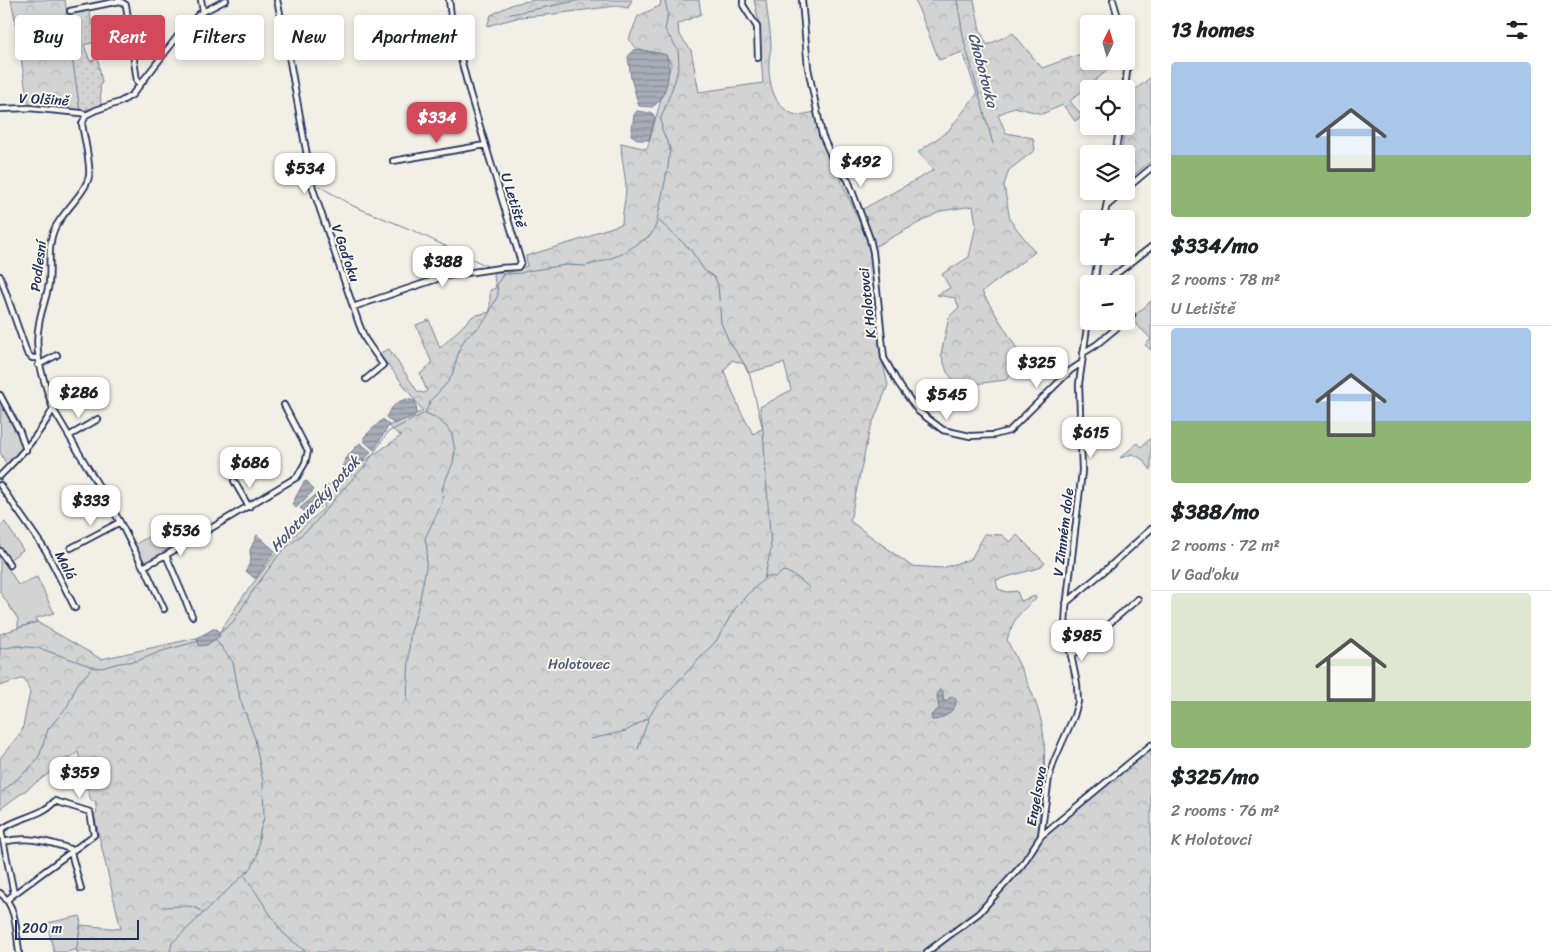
<!DOCTYPE html>
<html lang="en">
<head>
<meta charset="utf-8">
<style>
  body { margin:0; font-family:Sriracha,sans-serif; background:#f6f6f6; color:#202124; height:100vh; display:flex; flex-direction:column; font-size:19px; white-space:nowrap }
  * { box-sizing:border-box; margin:0 }
  p { font-size:16px; color:#757577 }
  .icon { flex:none; width:28px; height:28px; fill:none; stroke:currentColor; stroke-width:2; stroke-linecap:round; stroke-linejoin:round }
  .map { position:relative; flex:1; overflow:hidden }
  .panel { display:flex; flex-direction:column; background:#fff; width:400px }
  .panel>* { flex:none }
  .hud { position:absolute; left:15px; top:15px; width:475px; height:45px; display:flex; gap:10px }
  .needle { width:32px; rotate:5deg }
  .fabs { position:absolute; left:1080px; top:15px; display:grid; gap:10px }
  .fabs a { display:grid; place-items:center; width:55px; height:55px; border-radius:5px; background:#fff; box-shadow:0 2px 8px #0003; font-size:25px }
  .scale { position:absolute; left:15px; bottom:12px; width:124px; box-sizing:border-box; padding-left:5px; border:2px solid #1b2f5e; border-top:0; font-size:14px; line-height:18px; white-space:nowrap; color:#1b2f5e; -webkit-text-stroke:4px #fbf7ec; paint-order:stroke }
  .price { position:absolute; translate:-50% -42px; padding:0 11px; border-radius:10px; background:#fff; color:#222; font-size:16px; line-height:32px; filter:drop-shadow(0 1px 2px #0008) }
  .price::after { content:''; position:absolute; left:50%; top:30px; width:15px; height:11px; margin-left:-8px; background:inherit; clip-path:polygon(0 0,100% 0,50% 100%) }
  .price.on { background:#d1495b; color:#fff }
  ul { padding:0; list-style:none }
  li { display:grid; align-content:center; gap:10px; height:265px; padding:0 20px }
  li+li { border-top:1px solid #e0e0e0 }
  li span { display:grid; place-items:center; height:155px; border-radius:5px; color:#555 }
  li>.icon { margin-inline-start:auto }
  span .icon { width:90px; height:90px; fill:#fffc; stroke-width:1 }
  li b { font-size:21px }
  h2 { display:flex; justify-content:space-between; align-items:center; height:60px; padding:0 20px; font-size:21px }
  .pill { padding:0 18px; border-radius:5px; background:#fff; box-shadow:0 2px 8px #0003; font-size:18px; line-height:45px }
  .pill.on { background:#d1495b; color:#fff }
  main { display:flex; flex:1; min-height:0 }
  .map>svg:first-child { display:block }
  .grass { fill:#d2d3d2; stroke:#768198 }
  .forest { fill:url(#forest-crowns); stroke:#768198; fill-rule:evenodd }
  .garden { fill:url(#garden-dots); stroke:#768198 }
  .water { fill:url(#water-rules); stroke:#707b93 }
  .lines { fill:none; stroke-linecap:round; stroke-linejoin:round }
  .stream { stroke:#707b93; stroke-width:1 }
  .minor-casing { stroke:#1b2f5e; stroke-width:8 }
  .minor { stroke:#fbf7ec; stroke-width:4.5 }
  .labels { text-anchor:middle; stroke-width:4; stroke-linejoin:round; paint-order:stroke }
  .street-label { font-size:14px; fill:#1b2f5e; stroke:#fbf7ec }
  .park-label { font-size:14px; fill:#49587b; stroke:#fbf7ec }
  .water-label { font-size:15px; font-style:italic; fill:#465579; stroke:#fbf7ec }
</style>
</head>
<body>
<main>
<div class="map">
<svg width="1151" height="952" viewBox="0 0 1151 952">
  <defs>
    <pattern id="forest-crowns" width="20" height="18" patternUnits="userSpaceOnUse" patternTransform="scale(1.25)"><rect width="20" height="18" fill="#d2d3d2"/><path d="M2 6a3 3 0 1 1 6 0M12 15a3 3 0 1 1 6 0" fill="none" stroke="#b4b5b7"/></pattern>
    <pattern id="garden-dots" width="8" height="8" patternUnits="userSpaceOnUse" patternTransform="scale(1.25)"><rect width="8" height="8" fill="#d2d3d2"/><path d="M2 2h.1M6 6h.1" fill="none" stroke="#b4b5b7" stroke-width="1.8" stroke-linecap="round"/></pattern>
    <pattern id="water-rules" width="6" height="5" patternUnits="userSpaceOnUse" patternTransform="scale(1.25)"><rect width="6" height="5" fill="#a9adb7"/><path d="M0 2.5h6" fill="none" stroke="#898d98"/></pattern>
  </defs>
  <rect width="100%" height="100%" fill="#f2efe6"/>
  <filter id="ink" filterUnits="userSpaceOnUse"><feTurbulence type="fractalNoise" baseFrequency=".02" numOctaves="2"/><feDisplacementMap in="SourceGraphic" scale="10" xChannelSelector="R" yChannelSelector="G"/><feConvolveMatrix kernelMatrix="1 2 1 2 8 2 1 2 1" color-interpolation-filters="sRGB"/></filter>
  <g filter="url(#ink)">
    <path class="grass" d="M1,400C7,412 24,437 22,450L7,465L0,452Z
      M176,521L186,542L148,563L142,562L134,545Z
      M5,522L23,550L9,560L0,548V526Z
      M0,554L18,585L37,577L54,613L36,618L37,622L18,628V619L0,592Z
      M80,916L81,918L77,949L68,952H54L47,923Z"/>
    <path class="forest" d="M11,0H65L80,111L30,106L27,98L16,24Z
      M534,0H632L628,8L616,6L546,15L520,17L487,26L491,15L513,4Z
      M661,0H699L701,14L678,24L679,34L691,50L699,92L763,83L758,19L754,0H766C767,16 771,31 771,46C771,51 769,56 769,61C768,81 773,106 793,114C799,116 809,113 816,112L820,132L872,251L881,355L888,385L869,432L850,521L911,566L942,568L971,559L985,534L1002,535L1010,542L1017,535L1045,563L1039,568L996,580L998,589L1007,592L1017,591L1021,601L1035,596L1036,599C1019,612 1013,620 1007,640C1019,665 1037,698 1042,725C1049,762 1040,806 1037,843L1151,746V952H76L81,925L121,929L94,815L97,812L95,801H91L78,752L0,809V758L22,731L30,692L24,678L0,686V634L37,622L101,659L219,633L244,595L281,547L324,508L326,487L401,436L388,426L423,411L390,367L378,354L389,349L418,392L424,393L427,391L420,374L432,363L416,325L429,320L440,348L473,316L490,312V290L496,288L494,276L496,271L510,272L527,266L526,256L589,237L594,233L622,224C622,211 626,200 626,187C625,172 621,158 621,143L647,149L671,64L666,55L637,49L629,39L638,16L660,6ZM732,360L744,364L748,373L784,363L791,390L760,407L763,428L753,434L740,410L724,371ZM943,694V701H946L951,697L956,705L947,714L933,713L939,709Z
      M915,0H974L980,30L987,45L1013,33L1042,68L1089,51V61H1119L1070,101L1082,116L1075,121L1063,105L1042,114L1014,107L998,115L1006,133L1033,138L1035,150L1009,170L1004,185L1010,220L1035,252L982,292L1025,362L1006,380L958,386L947,372L941,354L949,317L959,307L955,298L937,295L950,288L942,274L969,257L976,225L973,206L941,211L874,247L861,210L934,170L918,152L948,131L977,94L963,52L939,60Z
      M1151,77V161L1126,182V154H1121L1130,94Z
      M1151,301V350L1145,345L1151,339L1131,319Z
      M1151,438V470L1142,459L1133,454L1120,458L1137,443L1141,447Z"/>
    <path class="garden" d="M89,9L92,25L104,22L107,39L84,45L90,61L98,59L102,83L100,84L101,106L80,111L66,14Z"/>
    <path class="water" d="M637,49L663,54L666,55C673,69 666,100 652,107L639,106L631,78L628,57L633,50Z
      M637,111L652,113L655,117L649,140H639L631,135L634,115Z
      M445,249H450L462,256L463,259L459,266L454,265L441,257Z
      M407,399L415,401L417,411L414,416L394,424L386,417C391,408 396,401 407,399Z
      M383,419L389,425L374,450L364,441V437Z
      M360,443L371,452L349,477L342,473C341,461 352,451 360,443Z
      M307,481L314,490L296,508L292,504L304,482Z
      M317,494L322,501V505L310,515L300,508Z
      M257,535L275,551L256,578H254L246,571L251,560L250,550Z
      M213,629H217L220,636L207,645L199,646L197,638Z
      M939,690L943,691V701H946L951,697H955C961,708 941,721 932,720L931,715L939,709L937,696Z"/>
    <g class="lines">
      <path class="stream" d="M957,0L964,41L993,144
        M506,15L581,0
        M319,186L353,206L412,230L489,267
        M495,270L503,274
        M765,576L776,577L783,571L787,572L798,578L810,588
        M219,634L233,622L252,592L281,552L312,526L344,488L365,466L388,432L425,413L431,400L448,382L452,375L458,354L462,344L467,336L478,328L487,317L498,295L497,285L503,274L522,273L527,271L566,265L585,266L603,261L622,254L651,235L656,225L668,167L670,148L662,130L661,118L675,81L679,64L678,50L665,30L668,15L665,0
        M0,649L16,646L39,648L93,667L102,668L119,663L137,661L162,651L199,641
        M407,700L410,635L419,604L426,567L427,550L425,538L442,503L443,486L453,463L455,450L452,435L446,426L435,417L425,413
        M591,739L626,731L648,718
        M638,749L649,717L657,704L716,641L734,610L746,596L764,579L771,549L763,430L750,376L745,365L729,341L721,323L718,285L715,278L704,270L690,249L658,220
        M2,792L34,764L40,754L48,729L67,707L77,685L92,668
        M245,876L282,932L306,952
        M162,907C175,907 193,902 203,913
        M170,952L172,943L252,867L257,856L260,831L264,818L263,782L255,739L240,699L233,662L215,639"/>
      <g class="minor-casing">
        <path id="minor" d="M201,0L203,11
          M277,0L287,45L313,189L359,324L365,339L383,365L366,379
          M743,0V5L757,27L758,58
          M802,0L808,68L822,135L833,160L848,180L870,239L873,252L884,358L898,383L918,411L943,430L970,436L994,435L1009,431L1071,370L1080,364
          M1113,0L1120,24
          M70,11L120,1L126,5L137,81L140,84
          M1125,89L1127,71L1126,56
          M0,109L29,108L81,113L86,115
          M1115,154L1120,126
          M393,161L485,145
          M1126,189L1151,168
          M1107,206L1124,191
          M1104,219L1109,191
          M0,276L27,353L32,358H37
          M1094,284L1098,256
          M1103,284L1151,247
          M353,307L446,276L500,268L518,267L521,262L470,94L452,24L449,0
          M1126,320L1132,315
          M1083,353L1096,345L1125,321
          M38,365L57,355
          M0,395L20,432L26,450
          M53,409L120,522L143,567L166,555L297,477L305,463L308,451L284,405
          M69,436L98,419
          M0,476C21,455 39,435 53,409C44,380 33,354 39,324C41,310 47,297 49,283C51,266 47,246 54,230C61,213 86,193 89,176C91,164 84,137 82,124L86,115L96,110L120,102L132,95L181,32L199,14L226,0
          M234,481L249,507
          M0,485L46,551L75,608
          M71,548L120,522
          M0,551L10,565
          M166,555L192,616
          M143,567L146,570L164,609
          M1066,603L1108,568L1151,529
          M1071,656L1138,599
          M1041,836L1151,745
          M3,842C26,836 48,841 70,849L81,889
          M0,893C17,906 16,932 19,952
          M8,899L14,894L94,835L90,812L55,801C41,817 17,817 1,830L14,894
          M927,952L979,913L1022,865L1041,836L1049,777L1054,761L1074,716L1078,702L1077,684L1065,626L1066,608L1082,471L1079,384L1089,313"/>
      </g>
      <use href="#minor" class="minor"/>
    </g>
  </g>
  <g class="labels">
    <g class="street-label">
      <text transform="translate(44 99) rotate(3)" y="5">V Olšině</text>
      <text transform="translate(514 200) rotate(73)" y="5">U Letiště</text>
      <text transform="translate(346 253) rotate(71)" y="5">V Gaďoku</text>
      <text transform="translate(38 266) rotate(-83)" y="5">Podlesní</text>
      <text transform="translate(867 303) rotate(-96)" y="5">K Holotovci</text>
      <text transform="translate(1063 532) rotate(-83)" y="5">V Zimném dole</text>
      <text transform="translate(66 565) rotate(63)" y="5">Malá</text>
      <text transform="translate(1036 796) rotate(-80)" y="5">Engelsova</text>
    </g>
    <g class="park-label">
      <text x="579" y="669">Holotovec</text>
    </g>
    <g class="water-label">
      <text transform="translate(983 70) rotate(75)" y="5">Chobotovka</text>
      <text transform="translate(315 504) rotate(-47)" y="5">Holotovecký potok</text>
    </g>
  </g>
</svg>
<div class="fabs">
<a><svg class="needle" viewBox="-14 -14 28 28"><path d="M0-13l5 13h-10z" fill="#e53935"/><path d="M0 13l5-13h-10z" fill="#757577"/></svg></a>
<a><svg class="icon" aria-label="locate" viewBox="0 0 24 24"><circle cx="12" cy="12" r="6"/><path d="M12 2v4M12 18v4M2 12h4M18 12h4"/></svg></a>
<a><svg class="icon" aria-label="layers" viewBox="0 0 24 24"><path d="M12 4l9 5-9 5-9-5zM3 14l9 5 9-5"/></svg></a>
<a>+</a>
<a>−</a>
</div>
<div class="scale">200 m</div>
<b class="price on" style="left:437px;top:144px">$334</b>
<b class="price" style="left:861px;top:188px">$492</b>
<b class="price" style="left:305px;top:195px">$534</b>
<b class="price" style="left:443px;top:288px">$388</b>
<b class="price" style="left:1037px;top:389px">$325</b>
<b class="price" style="left:79px;top:419px">$286</b>
<b class="price" style="left:947px;top:421px">$545</b>
<b class="price" style="left:1091px;top:459px">$615</b>
<b class="price" style="left:250px;top:489px">$686</b>
<b class="price" style="left:91px;top:527px">$333</b>
<b class="price" style="left:181px;top:557px">$536</b>
<b class="price" style="left:1082px;top:662px">$985</b>
<b class="price" style="left:80px;top:799px">$359</b>
<div class="hud">
<a class="pill">Buy</a>
<a class="pill on">Rent</a>
<a class="pill">Filters</a>
<a class="pill">New</a>
<a class="pill">Apartment</a>
</div>
</div>
<section class="panel">
<h2>13 homes<svg class="icon" aria-label="filters" viewBox="0 0 24 24"><path d="M4 7h16M4 17h16"/><circle cx="9" cy="7" r="2"/><circle cx="15" cy="17" r="2"/></svg></h2>
<ul>
<li><span style="background:linear-gradient(#a9c7e8 60%,#8fb573 0)"><svg class="icon" aria-label="home" viewBox="0 0 24 24"><path d="M3 11l9-7 9 7M6 9v11h12V9"/></svg></span><div><b>$334/mo</b><p>2 rooms · 78 m²</p><p>U Letiště</p></div></li>
<li><span style="background:linear-gradient(#a9c7e8 60%,#8fb573 0)"><svg class="icon" aria-label="home" viewBox="0 0 24 24"><path d="M3 11l9-7 9 7M6 9v11h12V9"/></svg></span><div><b>$388/mo</b><p>2 rooms · 72 m²</p><p>V Gaďoku</p></div></li>
<li><span style="background:linear-gradient(#dfe7d0 70%,#8fb573 0)"><svg class="icon" aria-label="home" viewBox="0 0 24 24"><path d="M3 11l9-7 9 7M6 9v11h12V9"/></svg></span><div><b>$325/mo</b><p>2 rooms · 76 m²</p><p>K Holotovci</p></div></li>
</ul>
</section>
</main>
</body>
</html>
